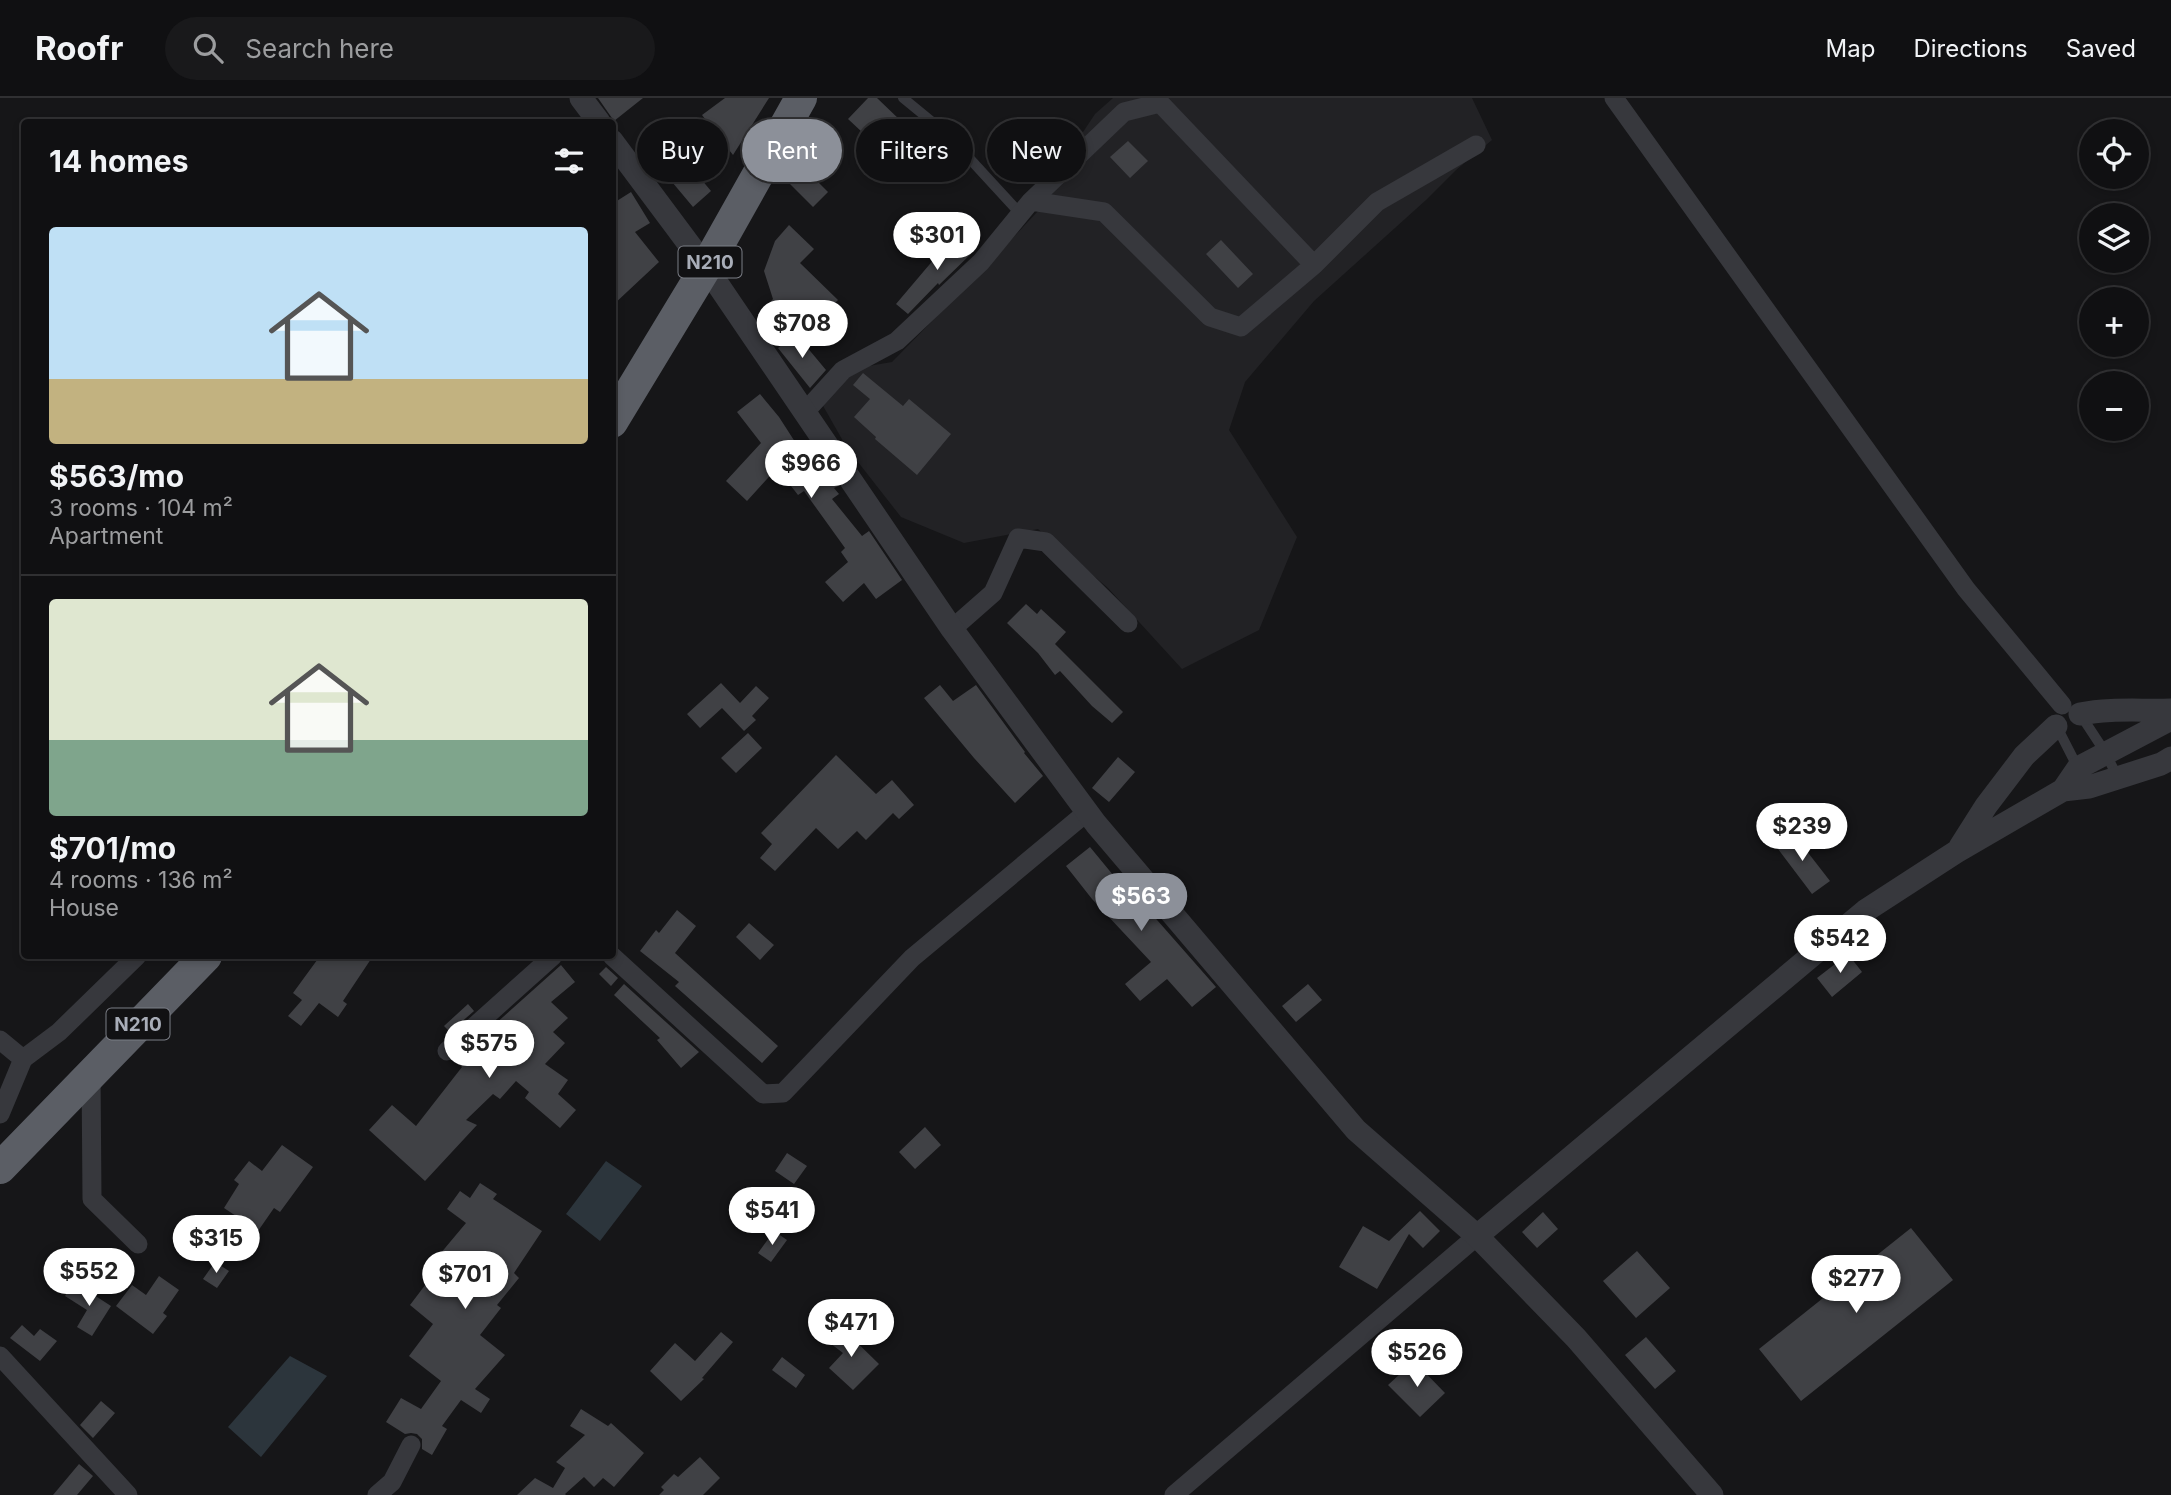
<!DOCTYPE html>
<html lang="en">
<head>
<meta charset="utf-8">
<style>
  body { margin:0; font-family:Inter,sans-serif; background:#19191b; color:#f1f3f6; height:100vh; display:flex; flex-direction:column; font-size:26px; white-space:nowrap }
  * { box-sizing:border-box; margin:0 }
  p { font-size:23px; color:#9c9d9f }
  .icon { flex:none; width:38px; height:38px; fill:none; stroke:currentColor; stroke-width:2; stroke-linecap:round; stroke-linejoin:round }
  .map { position:relative; flex:1; overflow:hidden }
  .side { position:absolute; left:21px; top:21px; width:595px; height:840px; display:flex; flex-direction:column; background:#101012; border-radius:7px; box-shadow:0 4px 10px #0003,0 0 0 2px #303032 }
  .side>* { flex:none }
  .hud { position:absolute; left:637px; top:21px; width:665px; height:63px; display:flex; gap:14px }
  .buttons { position:absolute; left:2079px; top:21px; display:grid; gap:14px }
  .buttons a { display:grid; place-items:center; width:70px; height:70px; border-radius:50%; background:#101012; box-shadow:0 4px 10px #0003,0 0 0 2px #303032; font-size:35px }
  .price { position:absolute; translate:-50% -60px; padding:0 16px; border-radius:24px; background:#fff; color:#222; font-size:23px; line-height:46px; filter:drop-shadow(0 2px 4px #0008) }
  .price::after { content:''; position:absolute; left:50%; top:42px; width:21px; height:16px; margin-left:-10px; background:inherit; clip-path:polygon(0 0,100% 0,50% 100%) }
  .price.selected { background:#8c9099; color:#fff }
  ul { padding:0; list-style:none }
  li { display:grid; align-content:center; gap:14px; height:371px; padding:0 28px }
  li+li { border-top:2px solid #303032 }
  li span { display:grid; place-items:center; height:217px; border-radius:7px; color:#555 }
  li>.icon { margin-inline-start:auto }
  span .icon { width:126px; height:126px; fill:#fffc; stroke-width:1 }
  li b { font-size:30px }
  h2 { display:flex; justify-content:space-between; align-items:center; height:84px; padding:0 28px; font-size:30px }
  .pill { padding:0 24px; border-radius:32px; background:#101012; box-shadow:0 4px 10px #0003,0 0 0 2px #303032; font-size:24px; line-height:63px }
  .pill.selected { background:#8c9099; color:#fff }
  header { display:flex; align-items:center; gap:42px; box-sizing:border-box; height:98px; padding:0 35px; background:#101012; border-bottom:2px solid #303032 }
  header strong { font-size:33px }
  nav { display:flex; gap:38px; margin-inline-start:auto; font-size:24px }
  .search { width:490px; height:63px; background:#19191b; display:flex; align-items:center; gap:18px; box-sizing:border-box; padding:0 24px; border-radius:38px; color:#9c9d9f; font-size:26px }
  .map>svg:first-child { display:block }
  .built { fill:#222225 }
  .water { fill:#2c353c }
  .building { fill:#404145 }
  .lines { fill:none; stroke-linecap:round; stroke-linejoin:round }
  .service { stroke:#37383d; stroke-width:10 }
  .minor { stroke:#37383d; stroke-width:19 }
  .tertiary { stroke:#37383d; stroke-width:23 }
  .trunk { stroke:#5b5e65; stroke-width:32 }
  .labels { text-anchor:middle; stroke-width:6; stroke-linejoin:round; paint-order:stroke }
  .shield { fill:#111113; stroke:#7b7e86; stroke-width:2 }
  .shield-label { font-size:19px; font-weight:bold; fill:#a8adb8 }
</style>
</head>
<body>
<header>
<strong>Roofr</strong>
<div class="search"><svg class="icon" aria-label="search" viewBox="0 0 24 24"><circle cx="10" cy="10" r="6"/><path d="M15 15l6 6"/></svg>Search here</div>
<nav><a>Map</a><a>Directions</a><a>Saved</a></nav>
</header>
<div class="map">
<svg width="2171" height="1397" viewBox="0 0 2171 1397">
  <rect width="100%" height="100%" fill="#161618"/>
  <path class="built" d="M1113,0H1472L1492,42L1456,72L1426,102L1314,203L1245,284L1229,332L1297,439L1259,532L1182,571L1108,490L1038,431L964,445L901,419L847,350L822,306L831,292L863,269L892,264L992,162L1039,112L1071,52L1095,16Z"/>
  <path class="water" d="M606,1063L642,1088L600,1143L566,1116Z
    M290,1258L327,1278L261,1359L228,1329Z"/>
  <path class="building" d="M598,0H643L614,23Z
    M725,0H769L733,57L702,17Z
    M868,0H877L901,23L877,48L848,21Z
    M1128,43L1148,63L1130,80L1110,59Z
    M1044,56L1054,64L1035,82L1027,76Z
    M681,57L711,93L693,109L662,72Z
    M800,66L828,94L813,109L785,81Z
    M631,94L650,125L635,134L659,164L612,208V106Z
    M789,127L814,151L800,165L838,202L802,238L769,206L773,201L764,173L775,143Z
    M957,134L976,151L939,187L938,185L908,216L896,206Z
    M1221,142L1253,176L1238,190L1206,156Z
    M796,236L826,272L810,290L778,250Z
    M863,275L903,308L909,301L951,336L917,377L875,341L876,339L854,319L870,301L853,287Z
    M760,296L779,319L817,378L826,371L838,388L834,390L839,396L832,401L862,438L869,433L902,482L876,501L864,485L843,504L825,484L848,464L841,454L845,450L804,393L798,397L777,370L747,403L726,383L761,345L737,314Z
    M1026,506L1037,516L1041,511L1066,534L1055,546L1123,614L1112,625L1092,608L1060,573L1055,577L1038,555L1007,525Z
    M721,585L740,605L756,588L769,600L752,618L756,622L744,633L722,610L700,630L687,616Z
    M940,587L953,603L976,587L1025,654L1024,655L1043,678L1015,705L974,660L924,600Z
    M748,635L762,650L736,675L721,660Z
    M836,657L876,696L892,682L914,707L899,721L893,715L866,742L857,733L838,751L816,730L775,773L760,760L772,746L761,735Z
    M1118,659L1135,674L1109,704L1092,690Z
    M1792,734L1830,783L1812,796L1775,747Z
    M1090,749L1118,783L1123,779L1145,805L1143,806L1216,889L1192,909L1167,881L1140,903L1125,886L1151,864L1092,801L1066,768Z
    M677,812L696,828L675,855L778,948L762,965L675,888L679,884L640,853L656,832L659,835Z
    M749,825L774,847L760,862L736,839Z
    M1848,856L1862,874L1832,899L1817,880Z
    M320,858H373L343,903L347,906L338,919L319,905L301,928L288,918L302,902L293,895Z
    M561,867L575,884L551,904L568,920L553,934L565,945L545,966L568,982L558,996L576,1012L560,1030L525,1000L529,994L516,983L500,1001L493,996L466,1022L477,1027L425,1083L369,1032L392,1007L416,1028L462,969L455,962Z
    M606,869L618,880L611,888L599,876Z
    M624,886L699,954L681,970L657,942L660,940L614,897Z
    M1308,886L1322,902L1296,924L1282,908Z
    M468,906L474,913L450,934L444,928Z
    M925,1029L941,1047L915,1071L899,1054Z
    M282,1047L313,1069L280,1114L274,1110L251,1143L238,1134L245,1124L224,1110L239,1086L234,1082L249,1063L262,1073Z
    M787,1055L807,1068L794,1086L775,1073Z
    M480,1085L497,1096L493,1101L542,1133L514,1175L519,1180L497,1207L501,1210L480,1237L505,1257L475,1291L490,1301L481,1315L461,1302L442,1328L447,1331L432,1357L422,1351V1341L417,1336L411,1335L405,1336L386,1324L401,1300L421,1311L441,1283L409,1258L433,1226L410,1207L445,1161L440,1156L466,1125L447,1111L460,1093L470,1100Z
    M1420,1113L1440,1133L1423,1150L1409,1136L1377,1191L1339,1169L1363,1128L1389,1143Z
    M1543,1114L1558,1131L1537,1150L1522,1134Z
    M1911,1130L1953,1182L1801,1303L1759,1251Z
    M774,1133L787,1142L771,1164L758,1155Z
    M1637,1153L1670,1190L1636,1220L1603,1183Z
    M215,1164L229,1173L217,1190L203,1181Z
    M159,1178L179,1192L163,1215L167,1218L153,1236L116,1208L132,1187L146,1197Z
    M74,1184L111,1208L92,1238L77,1229L87,1212L65,1198Z
    M22,1227L34,1238L40,1231L57,1243L40,1263L10,1240Z
    M839,1227L879,1266L853,1292L829,1270L843,1255L826,1242Z
    M721,1234L733,1244L702,1280L704,1281L681,1303L650,1273L675,1245L695,1263Z
    M1646,1239L1676,1273L1655,1291L1625,1257Z
    M782,1259L805,1277L796,1290L772,1272Z
    M1414,1263L1445,1295L1420,1319L1388,1287Z
    M101,1303L115,1315L93,1340L80,1327Z
    M581,1311L608,1328L611,1325L644,1355L614,1389L603,1380L594,1389L584,1379L565,1396L566,1397H517L535,1380L553,1390L565,1370L556,1364L585,1337L570,1328Z
    M700,1359L720,1380L703,1397H659L664,1392L661,1389L674,1376L678,1379Z
    M79,1366L93,1378L77,1397H53Z"/>
  <g class="lines">
    <path class="service" d="M903,0L947,36L1016,111
      M2080,616L2105,654L2117,678
      M2057,629L2079,672"/>
    <path class="minor" d="M1614,0L1966,491L2062,607
      M1314,167L1377,104L1476,47
      M804,315L843,272L897,243L981,164L1031,103L1104,114L1210,219L1241,229L1314,167L1160,5L1124,14L1031,103
      M952,531L993,495L1018,440L1046,444L1128,525
      M612,858L763,996L783,995L912,860L1087,714
      M0,942L23,961
      M447,953L553,858
      M91,974L92,1101L138,1146
      M0,1016L23,961L59,934L137,858
      M0,1258L128,1397
      M377,1397L392,1384L411,1347
      M1174,1397L1477,1138"/>
    <path class="tertiary" d="M581,0L599,24
      M612,43L706,169L952,531L1096,726L1356,1032L1477,1138L1576,1240L1712,1397
      M2080,616C2110,610 2140,613 2171,612
      M2063,692L2078,670L2171,621
      M1960,749L1986,708L2024,658L2056,628
      M1477,1138L1865,813L1956,754L2063,692L2089,689L2161,666L2171,660"/>
    <path class="trunk" d="M612,324L706,169L801,0
      M0,1070L206,858"/>
  </g>
  <g class="labels">
    <g class="shield">
      <rect x="678.5" y="148.5" width="63" height="31" rx="5"/>
      <rect x="106.5" y="910.5" width="63" height="31" rx="5"/>
    </g>
    <g class="shield-label">
      <text x="710" y="171">N210</text>
      <text x="138" y="933">N210</text>
    </g>
  </g>
</svg>
<div class="buttons">
<a><svg class="icon" aria-label="locate" viewBox="0 0 24 24"><circle cx="12" cy="12" r="6"/><path d="M12 2v4M12 18v4M2 12h4M18 12h4"/></svg></a>
<a><svg class="icon" aria-label="layers" viewBox="0 0 24 24"><path d="M12 4l9 5-9 5-9-5zM3 14l9 5 9-5"/></svg></a>
<a>+</a>
<a>−</a>
</div>
<b class="price" style="left:937px;top:174px">$301</b>
<b class="price" style="left:802px;top:262px">$708</b>
<b class="price" style="left:811px;top:402px">$966</b>
<b class="price" style="left:1802px;top:765px">$239</b>
<b class="price selected" style="left:1141px;top:835px">$563</b>
<b class="price" style="left:1840px;top:877px">$542</b>
<b class="price" style="left:489px;top:982px">$575</b>
<b class="price" style="left:772px;top:1149px">$541</b>
<b class="price" style="left:216px;top:1177px">$315</b>
<b class="price" style="left:89px;top:1210px">$552</b>
<b class="price" style="left:465px;top:1213px">$701</b>
<b class="price" style="left:1856px;top:1217px">$277</b>
<b class="price" style="left:851px;top:1261px">$471</b>
<b class="price" style="left:1417px;top:1291px">$526</b>
<div class="hud">
<a class="pill">Buy</a>
<a class="pill selected">Rent</a>
<a class="pill">Filters</a>
<a class="pill">New</a>
</div>
<section class="side">
<h2>14 homes<svg class="icon" aria-label="filters" viewBox="0 0 24 24"><path d="M4 7h16M4 17h16"/><circle cx="9" cy="7" r="2"/><circle cx="15" cy="17" r="2"/></svg></h2>
<ul>
<li><span style="background:linear-gradient(#bfe0f5 70%,#c2b280 0)"><svg class="icon" aria-label="home" viewBox="0 0 24 24"><path d="M3 11l9-7 9 7M6 9v11h12V9"/></svg></span><div><b>$563/mo</b><p>3 rooms · 104 m²</p><p>Apartment</p></div></li>
<li><span style="background:linear-gradient(#dfe7d0 65%,#7fa58c 0)"><svg class="icon" aria-label="home" viewBox="0 0 24 24"><path d="M3 11l9-7 9 7M6 9v11h12V9"/></svg></span><div><b>$701/mo</b><p>4 rooms · 136 m²</p><p>House</p></div></li>
</ul>
</section>
</div>
</body>
</html>
